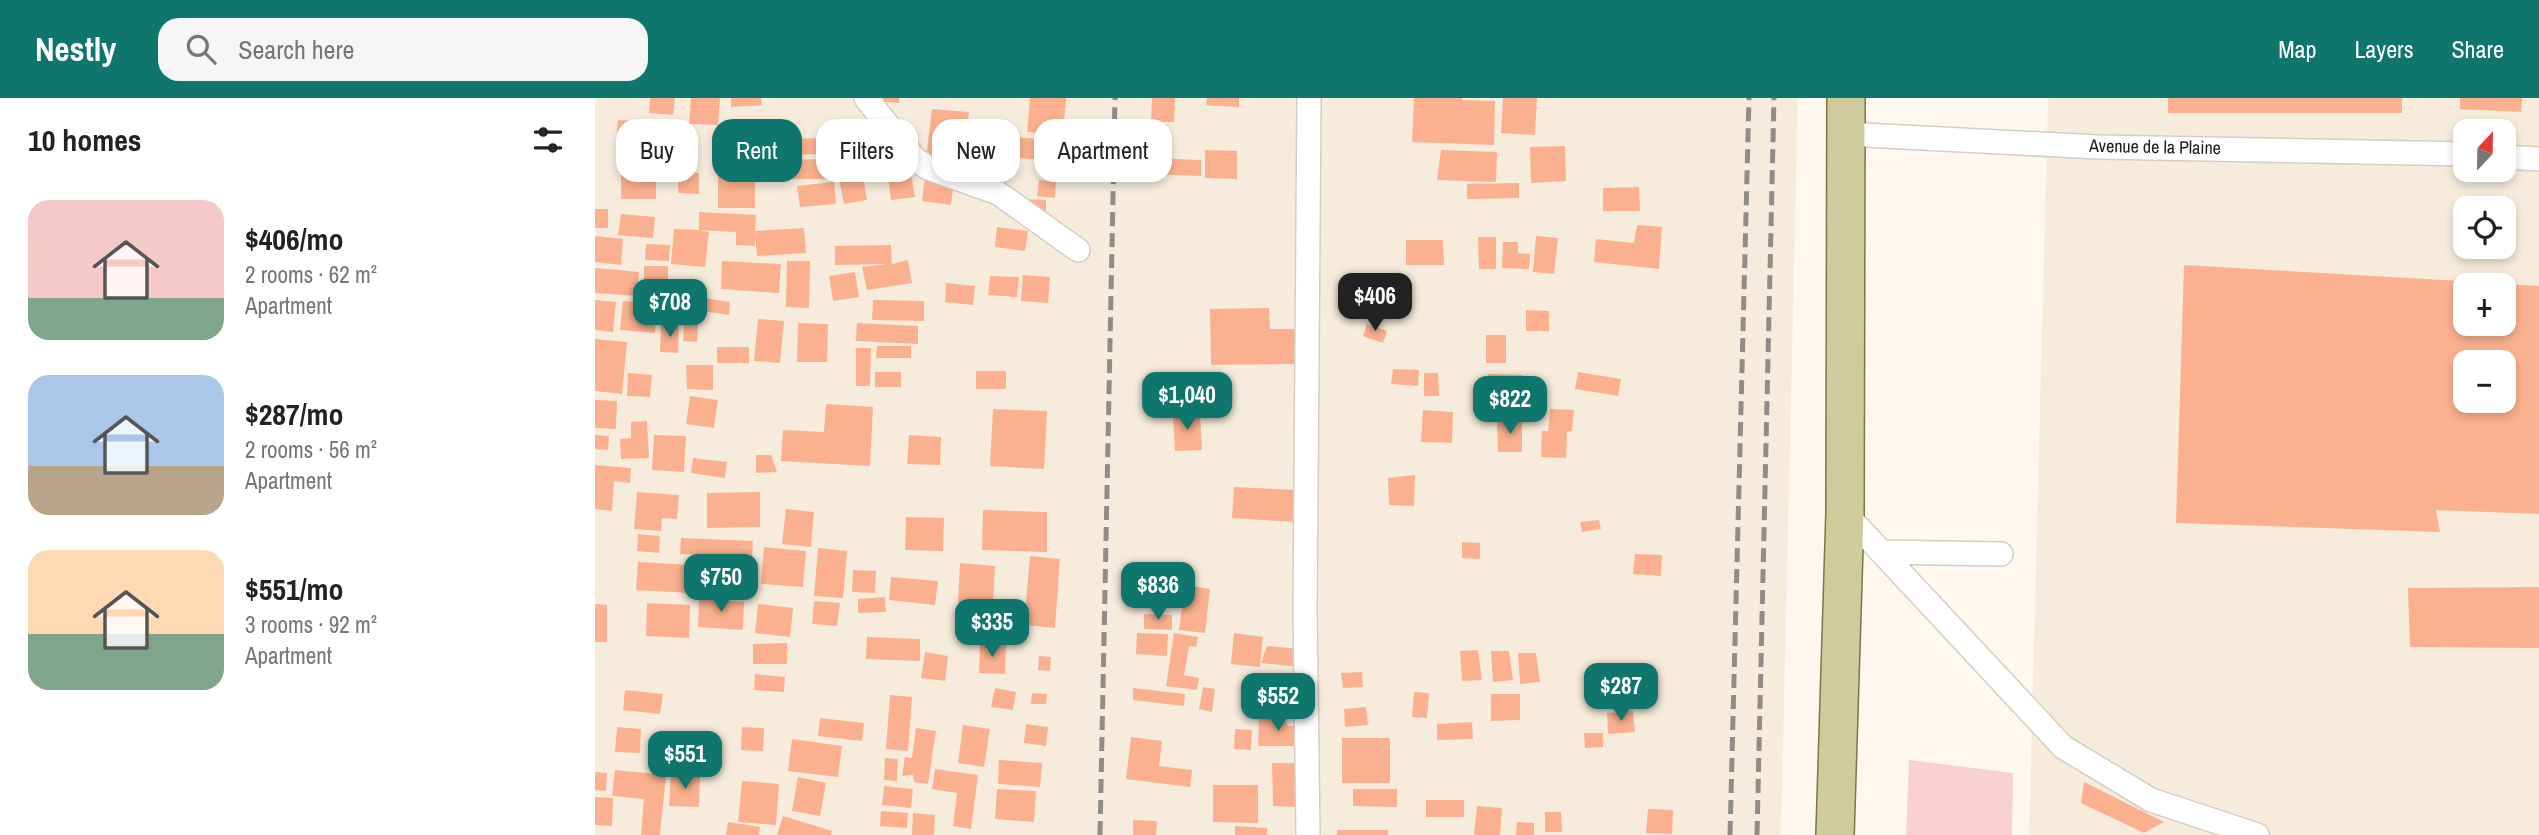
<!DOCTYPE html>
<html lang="en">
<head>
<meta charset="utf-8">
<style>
  body { margin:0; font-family:"Archivo Narrow",sans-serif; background:#f6f6f6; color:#222; height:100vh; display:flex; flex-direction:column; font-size:26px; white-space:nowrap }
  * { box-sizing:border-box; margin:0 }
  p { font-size:23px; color:#767676 }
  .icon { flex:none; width:38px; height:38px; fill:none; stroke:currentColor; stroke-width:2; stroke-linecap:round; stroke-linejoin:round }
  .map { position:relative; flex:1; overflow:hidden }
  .sheet { display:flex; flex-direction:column; background:#fff; width:595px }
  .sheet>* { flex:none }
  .top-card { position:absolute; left:21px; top:21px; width:665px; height:63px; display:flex; gap:14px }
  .needle { width:46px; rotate:22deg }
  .buttons { position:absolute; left:1858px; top:21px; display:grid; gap:14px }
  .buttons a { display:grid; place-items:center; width:63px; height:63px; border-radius:14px; background:#fff; box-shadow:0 4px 10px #0003; font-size:35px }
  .price { position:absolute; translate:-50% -60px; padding:0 16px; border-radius:14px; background:#0f766e; color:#fff; font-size:23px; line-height:46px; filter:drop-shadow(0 2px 4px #0008) }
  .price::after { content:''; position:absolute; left:50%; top:42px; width:21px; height:16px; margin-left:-10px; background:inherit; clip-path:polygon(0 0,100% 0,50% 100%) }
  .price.current { background:#222; color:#fff }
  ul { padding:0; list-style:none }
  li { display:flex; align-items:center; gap:21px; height:175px; padding:0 28px }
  li span { display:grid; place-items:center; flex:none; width:196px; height:140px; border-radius:21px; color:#555 }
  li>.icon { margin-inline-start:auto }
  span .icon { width:84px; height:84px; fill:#fffc; stroke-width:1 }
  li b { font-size:30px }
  h2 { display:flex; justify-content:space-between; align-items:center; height:84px; padding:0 28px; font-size:30px }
  .tag { padding:0 24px; border-radius:21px; background:#fff; box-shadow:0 4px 10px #0003; font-size:24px; line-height:63px }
  .tag.current { background:#0f766e; color:#fff }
  header { display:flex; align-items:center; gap:42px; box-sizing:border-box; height:98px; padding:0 35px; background:#0f766e; color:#fff }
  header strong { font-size:33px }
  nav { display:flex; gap:38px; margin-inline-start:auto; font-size:24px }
  .search { width:490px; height:63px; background:#f6f6f6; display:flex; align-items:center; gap:18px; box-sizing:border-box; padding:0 24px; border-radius:21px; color:#767676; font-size:26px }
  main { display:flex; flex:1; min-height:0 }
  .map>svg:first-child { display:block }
  .built { fill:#f7ecdc; fill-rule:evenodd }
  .green { fill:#fad1d2 }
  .building { fill:#fbb18f; fill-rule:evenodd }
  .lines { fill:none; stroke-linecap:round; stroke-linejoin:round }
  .street-casing { stroke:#d4cec5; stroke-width:26 }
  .primary-casing { stroke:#7c7743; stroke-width:40 }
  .street { stroke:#fff; stroke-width:23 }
  .primary { stroke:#cfcb9d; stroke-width:37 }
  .rail { stroke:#918d86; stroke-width:5; stroke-dasharray:14 7; stroke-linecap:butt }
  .labels { text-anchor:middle; stroke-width:6; stroke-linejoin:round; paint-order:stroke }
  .street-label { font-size:18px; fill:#1c1a16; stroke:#fff }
</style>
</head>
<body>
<header>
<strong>Nestly</strong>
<div class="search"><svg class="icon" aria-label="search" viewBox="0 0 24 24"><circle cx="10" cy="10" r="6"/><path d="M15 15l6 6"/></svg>Search here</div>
<nav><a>Map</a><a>Layers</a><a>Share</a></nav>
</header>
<main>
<section class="sheet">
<h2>10 homes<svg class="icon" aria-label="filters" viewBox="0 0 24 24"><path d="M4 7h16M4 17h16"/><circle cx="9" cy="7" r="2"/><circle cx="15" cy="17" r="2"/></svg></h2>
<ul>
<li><span style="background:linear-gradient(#f6c9c9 70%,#7fa58c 0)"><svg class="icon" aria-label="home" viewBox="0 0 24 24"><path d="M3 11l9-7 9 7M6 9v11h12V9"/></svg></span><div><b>$406/mo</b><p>2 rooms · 62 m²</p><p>Apartment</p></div></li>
<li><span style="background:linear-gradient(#a9c7e8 65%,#b9a48a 0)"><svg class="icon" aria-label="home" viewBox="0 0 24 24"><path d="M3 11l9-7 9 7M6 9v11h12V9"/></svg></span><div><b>$287/mo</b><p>2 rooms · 56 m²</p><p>Apartment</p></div></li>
<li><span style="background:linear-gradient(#ffd9b3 60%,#7fa58c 0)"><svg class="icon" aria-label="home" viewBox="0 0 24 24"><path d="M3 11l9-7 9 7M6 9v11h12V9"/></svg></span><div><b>$551/mo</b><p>3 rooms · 92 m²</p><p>Apartment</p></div></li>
</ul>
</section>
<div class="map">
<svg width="1944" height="737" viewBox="0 0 1944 737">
  <rect width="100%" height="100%" fill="#fff8ef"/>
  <path class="built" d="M0,0H1203L1186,737H0Z
    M1453,0H1944V737H1434ZM1871,33H1909V72H1871ZM1871,110H1909V149H1871ZM1871,187H1909V226H1871ZM1871,264H1909V303H1871Z"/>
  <path class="green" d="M1314,662L1418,675L1417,737H1311Z"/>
  <path class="building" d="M55,0H80L78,17L54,15Z
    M96,0H125L123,27L94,26Z
    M136,0H166L167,7L136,9Z
    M280,0H304V5L279,3Z
    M435,0H471L468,37L432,34Z
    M557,0H580L579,24H556Z
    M612,0H644V9L611,7Z
    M819,0H867V2L900,3L899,47L817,44Z
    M908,0H942L940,37L906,35Z
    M1573,0H1807V15H1573Z
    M1865,0H1927L1926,14L1865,11Z
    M337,11L374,14L371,39L357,38L355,63L331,61Z
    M23,22L41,23L39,44L21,43Z
    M377,32L391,33L388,66L374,65Z
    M134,34H160V63H134Z
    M59,37L87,38V50L58,48Z
    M403,38L471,43L470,64L401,58Z
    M227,40L228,56L189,57V41Z
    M970,48L971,83L936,85L935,49Z
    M610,52L642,53V81L610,80Z
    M846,52L902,54L901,84L842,82Z
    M554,60L606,62V78L554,76Z
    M26,61H61V101H26Z
    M229,61L230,81H186V62Z
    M123,71L160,72V110H123Z
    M267,72L272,102L249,106L243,76Z
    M83,74L104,75V96L83,95Z
    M316,76L320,99L296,102L293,79Z
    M330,79L359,83L356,107L327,103Z
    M444,82L461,84L460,100L442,98Z
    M239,84L241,106L205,109L202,88Z
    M924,85V100L872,101V86Z
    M1044,89L1045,113H1008V90Z
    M429,101L451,102V118Z
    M0,111H13V130H0Z
    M104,114L161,117L160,133L209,130L211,155L162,158L160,137V148L141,147V134L104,132L114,134L110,169L76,166L79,131L104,132Z
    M26,116L60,119L58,140L23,137Z
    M1042,127L1067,129L1064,171L999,164L1001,141L1039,145Z
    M402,129L433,133L430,153L400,149Z
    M0,138L28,141L26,167L0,164Z
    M941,138L963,140L959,176L938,174Z
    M883,139H901V171H884Z
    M811,142H848L849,167H811Z
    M908,144H923V155L935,156L934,171L907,170Z
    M51,146L75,147L74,163L50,162Z
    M296,147L297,166L313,162L317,185L272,192L267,169L292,166L240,167V148Z
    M127,163L186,166L184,195L126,191Z
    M192,163H215L214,210L191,209Z
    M1589,167L1901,185V187H1871V226H1909V186L1944,188V416L1841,412L1845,434L1581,425ZM1871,264H1909V303H1871Z
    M49,168H73V192H49Z
    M0,170L44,174L42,198L0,195Z
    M260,174L264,199L238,203L234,178Z
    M428,177L455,179L453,205L426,203Z
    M395,178L424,179L422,199L393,197Z
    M351,185L380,188L378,207L350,204Z
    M91,194L105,195L102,244L88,243Z
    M66,200L88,201L87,224L65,223Z
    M109,200L135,204L134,217L108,213Z
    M0,202L21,204L18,234L0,232Z
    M278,202L329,203V223L277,222Z
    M28,203L62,206L60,235L25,232Z
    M674,210L675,231H703L704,266L616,267L615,211Z
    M931,212L954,213V233H931Z
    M163,221L189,223L185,265L159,263Z
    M203,225L233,226L232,264H202Z
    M262,225L323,228V246L261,243Z
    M772,226L792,233L788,245L768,238Z
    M66,227L84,228L83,255L65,254Z
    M891,237H911V265H891Z
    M0,241L32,244L27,296L0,293Z
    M282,248H316V260H281Z
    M122,249H154V265H122Z
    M261,250H276L275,288H261Z
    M91,267H118V292L92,291Z
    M798,271L824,272L823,288L796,286Z
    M381,273H411V291H381Z
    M280,274H306V289H280Z
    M983,274L1026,281L1023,298L980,291Z
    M33,275L57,277L55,299L32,298Z
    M829,275H843L844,298H829Z
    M893,276L928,277L926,305L892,303Z
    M95,298L123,302L119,330L91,326Z
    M0,302L22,303L21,331L0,330Z
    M231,306L278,309L275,368L186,363L188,332L229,334Z
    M398,311L452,313L449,371L395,368Z
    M955,311L979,312L977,333L972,334L971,360L946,359L947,333H953Z
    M828,312L858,314L857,345L826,344Z
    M605,316L607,352L580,353L578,317Z
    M927,322V354H903L902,323Z
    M52,323L54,360L26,361L25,341L36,340V324Z
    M0,337L14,338L13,352L0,351Z
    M59,337L91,338L89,374L57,372Z
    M314,337L346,339L345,367L312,366Z
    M161,357H176L182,374L161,375Z
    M98,360L132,364L130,380L96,375Z
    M0,367L36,370L35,385L19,383L17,413L0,411Z
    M820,377L819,408L794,407L793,380Z
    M639,389L703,392L701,424L637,420Z
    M42,394L84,397L82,421L67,420L66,433L39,431Z
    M165,394V429L112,430V395Z
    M191,411L219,414L216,449L187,446Z
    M388,412L452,414V454L387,452Z
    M311,419L349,420L348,453L310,452Z
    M1004,422L1006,431L987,434L985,424Z
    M43,436L65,438L64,455L42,453Z
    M86,440L158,443L156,475L110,473V457L85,456Z
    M867,444L885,445V461L867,460Z
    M169,449L211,453L208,489L166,486Z
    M223,450L252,453L248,500L219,498Z
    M1040,456L1067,457L1066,478L1038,476Z
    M435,458L465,461L460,530L429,527Z
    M43,464L98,467L96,495L41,492Z
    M365,465L400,468L397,525L362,523Z
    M258,472L281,473L280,495L257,494Z
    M296,479L343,483L340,507L294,502Z
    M590,487L615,491L610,535L584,532Z
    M1944,489V550L1815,549L1813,490Z
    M290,499L291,514L263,515V501Z
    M104,501L149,504L148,532L103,529Z
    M219,503L245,505L242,528L217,526Z
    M52,505L95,507L94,540L51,538Z
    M0,506L12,507V544H0Z
    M163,506L198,510L195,539L160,535Z
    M549,516L577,517V532L549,531Z
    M542,535L573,536L572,558L541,556Z
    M579,535L603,539L601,549L594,548L589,577L604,580L602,592L571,588Z
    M639,535L668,539L665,569L636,566Z
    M272,539L325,541V563L271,561Z
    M192,545V566H158V546Z
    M385,545L411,547L410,576L384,575Z
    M672,548L705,551L704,569L666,565Z
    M883,552L887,582L867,583L865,553Z
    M896,553H914L918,582L898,584Z
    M330,554L353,558L350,583L326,580Z
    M923,555H941L945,584L925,586Z
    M444,558L456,559L455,573L443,572Z
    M767,574L768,589L748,590L746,575Z
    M160,576L190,579L189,594L159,592Z
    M608,589L620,591L617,614L604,611Z
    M400,590L421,594L418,612L396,609Z
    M538,590L590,596L589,608L538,602Z
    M30,592L68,596L65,616L28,612Z
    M819,594L834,595L832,620L817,619Z
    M437,595L452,596L451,606H436Z
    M678,595H704L705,613L679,614Z
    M896,596H925V622L896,623Z
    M295,597L317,599L313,653L291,651Z
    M771,609L773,627L750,629L749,611Z
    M1038,613L1040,634L1013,636L1012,615Z
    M225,620L269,625L267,643L223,638Z
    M664,621H690L693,628H705L704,648H663Z
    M877,624L878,641L842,642V626Z
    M431,626L453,629L451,648L429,645Z
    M368,627L395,631L389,669L363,665Z
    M22,629L46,631L45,655L20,654Z
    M147,629L169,630L168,653L146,652Z
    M321,630L341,633L333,686L319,684L318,677L307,678L310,659L317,660Z
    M640,631L657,632L656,652L639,651Z
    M989,635H1008V649L990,650Z
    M536,639L567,643L564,668L597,672L595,689L531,681Z
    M747,640H795V685H747Z
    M197,641L247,648L243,679L193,673Z
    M76,643L100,645L98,668L73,665Z
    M290,660L303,661L302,683L289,682Z
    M404,662L447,665L445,689L403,686Z
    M677,665H702L703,709L678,708Z
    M340,671L383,677L376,731L358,728L362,695L337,691Z
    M20,672L71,677L65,737H46L49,701L17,698Z
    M0,674L12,675L11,693L0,692Z
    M76,677L105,679L104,709L74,708Z
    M203,679L231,685L225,718L197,713Z
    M147,683L184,686L181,727L143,724Z
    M1489,684L1569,724L1549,735L1486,705Z
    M618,687H663V725L618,724Z
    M289,688L318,691L316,710L287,707Z
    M402,691L441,693L439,724L400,721Z
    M758,691H802V709L758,708Z
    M0,699L18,700L17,728L0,727Z
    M831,702H869V719H831Z
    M882,708L907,710L905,737H879Z
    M1053,711L1078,712L1077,736L1051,735Z
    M286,713L313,715L312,730L285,728Z
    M950,714H966L967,734H950Z
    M318,715L340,717L339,737H317Z
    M188,718L237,733L236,737H182Z
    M538,722L562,723L561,737H538Z
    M133,724L165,729L164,737H131Z
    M922,724L939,725V737H921Z
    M640,728L672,730V737H640Z
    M742,732H793V737H742Z"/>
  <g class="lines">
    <g class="street-casing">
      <path id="street" d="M271,0L320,61L333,70L403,95L483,152
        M1250,36L1503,49L1871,56
        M1909,59L1944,61
        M1250,415L1468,649L1556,702L1662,737
        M1286,454L1406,456
        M713,737L710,513L714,0"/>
    </g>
    <g class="primary-casing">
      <path id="primary" d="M1240,737L1250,415L1251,0"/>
    </g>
    <use href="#street" class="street"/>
    <use href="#primary" class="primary"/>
    <path class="rail" d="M505,737L520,0
      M1135,737L1154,0
      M1162,737L1179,0"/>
  </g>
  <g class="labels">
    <g class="street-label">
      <text transform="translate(1560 49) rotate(1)" y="6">Avenue de la Plaine</text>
    </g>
  </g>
</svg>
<div class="buttons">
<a><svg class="needle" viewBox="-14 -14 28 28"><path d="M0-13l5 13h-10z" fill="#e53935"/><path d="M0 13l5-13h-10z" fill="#767676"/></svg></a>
<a><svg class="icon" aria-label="locate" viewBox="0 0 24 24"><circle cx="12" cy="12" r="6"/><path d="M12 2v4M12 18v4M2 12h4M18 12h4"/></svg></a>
<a>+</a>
<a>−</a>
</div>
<b class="price current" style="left:780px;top:235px">$406</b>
<b class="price" style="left:75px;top:241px">$708</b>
<b class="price" style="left:592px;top:334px">$1,040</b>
<b class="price" style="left:915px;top:338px">$822</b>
<b class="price" style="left:126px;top:516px">$750</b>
<b class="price" style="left:563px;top:524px">$836</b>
<b class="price" style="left:397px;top:561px">$335</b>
<b class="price" style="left:1026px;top:625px">$287</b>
<b class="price" style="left:683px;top:635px">$552</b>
<b class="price" style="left:90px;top:693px">$551</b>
<div class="top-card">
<a class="tag">Buy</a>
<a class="tag current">Rent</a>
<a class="tag">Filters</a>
<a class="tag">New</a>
<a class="tag">Apartment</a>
</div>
</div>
</main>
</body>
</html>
